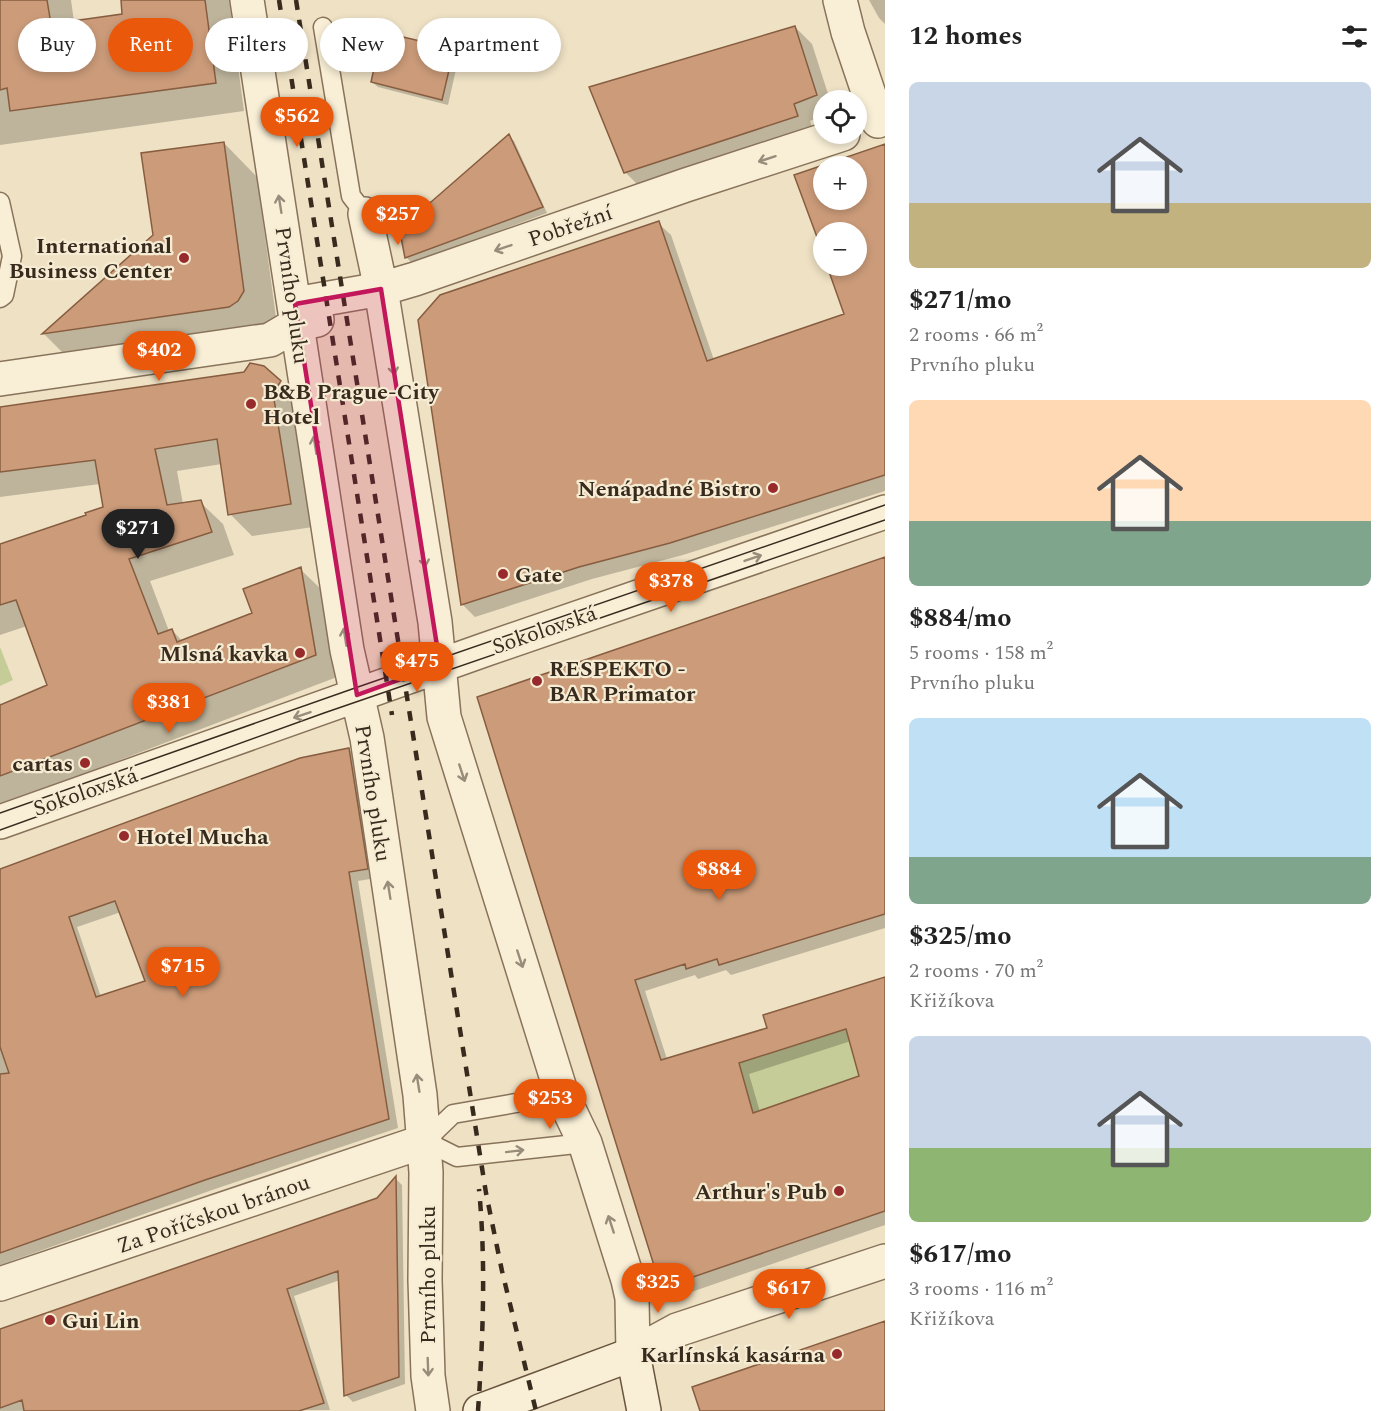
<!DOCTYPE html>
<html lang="en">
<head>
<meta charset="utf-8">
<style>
  body { margin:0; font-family:Spectral,serif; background:#f2f2f2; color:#222; height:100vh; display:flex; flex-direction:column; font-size:22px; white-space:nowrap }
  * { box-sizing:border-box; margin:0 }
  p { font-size:20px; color:#767676 }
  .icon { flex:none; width:33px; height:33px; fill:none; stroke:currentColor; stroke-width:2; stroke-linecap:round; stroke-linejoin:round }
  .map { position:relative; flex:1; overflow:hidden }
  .sheet { display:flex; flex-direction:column; background:#fff; width:510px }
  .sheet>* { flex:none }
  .banner { position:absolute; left:18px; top:18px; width:570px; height:54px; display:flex; gap:12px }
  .controls { position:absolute; left:813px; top:90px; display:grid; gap:12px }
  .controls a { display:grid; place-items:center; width:54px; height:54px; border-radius:50%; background:#fff; box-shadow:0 3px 9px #0003; font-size:30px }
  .price { position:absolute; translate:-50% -51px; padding:0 14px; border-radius:21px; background:#ea580c; color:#fff; font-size:20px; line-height:39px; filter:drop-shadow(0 2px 3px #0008) }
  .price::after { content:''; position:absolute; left:50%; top:36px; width:18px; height:14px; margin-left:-9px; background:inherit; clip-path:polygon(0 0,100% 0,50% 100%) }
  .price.active { background:#222; color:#fff }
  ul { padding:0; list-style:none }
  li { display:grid; align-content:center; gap:12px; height:318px; padding:0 24px }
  li span { display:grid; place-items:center; height:186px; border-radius:9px; color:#555 }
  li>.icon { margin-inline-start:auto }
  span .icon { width:108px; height:108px; fill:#fffc; stroke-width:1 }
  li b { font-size:26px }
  h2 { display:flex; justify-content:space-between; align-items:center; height:72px; padding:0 24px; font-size:26px }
  .tag { padding:0 21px; border-radius:27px; background:#fff; box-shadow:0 3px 9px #0003; font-size:21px; line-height:54px }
  .tag.active { background:#ea580c; color:#fff }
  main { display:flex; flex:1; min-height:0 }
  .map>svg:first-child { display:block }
  .green { fill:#c6cc98 }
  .shadow { fill:#0003; fill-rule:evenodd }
  .building { fill:#cc9c7a; stroke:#875d40; stroke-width:1.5; fill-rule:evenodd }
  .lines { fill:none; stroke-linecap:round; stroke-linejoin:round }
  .lane-casing { stroke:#88735a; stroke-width:21 }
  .street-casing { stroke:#88735a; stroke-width:36 }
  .secondary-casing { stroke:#6a543e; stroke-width:36 }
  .lane { stroke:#f9efd7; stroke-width:18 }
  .street { stroke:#f9efd7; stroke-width:33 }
  .secondary { stroke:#f9efd7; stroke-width:33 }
  .tram { stroke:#382b1e; stroke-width:1.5 }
  .rail { stroke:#382b1e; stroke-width:4.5; stroke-dasharray:10 10; stroke-linecap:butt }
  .oneway { stroke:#988d7a }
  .marked { fill:#c2185b; fill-opacity:0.2; stroke:#c2185b; stroke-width:4.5; stroke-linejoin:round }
  .poi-dot { fill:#972b2b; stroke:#f5ecd3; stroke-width:2 }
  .labels { text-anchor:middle; stroke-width:4.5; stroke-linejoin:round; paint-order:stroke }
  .street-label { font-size:22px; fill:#382b1e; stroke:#f5ecd3 }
  .poi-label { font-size:22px; font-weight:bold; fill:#382b1e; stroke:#f5ecd3; text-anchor:end }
</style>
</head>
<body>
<main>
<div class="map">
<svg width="885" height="1411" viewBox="0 0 885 1411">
  <rect width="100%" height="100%" fill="#eee1c4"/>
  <path class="green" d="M0,647L13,680L0,686Z
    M846,1029L868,1106L819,1090L753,1113L739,1063Z"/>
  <path class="shadow" d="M0,0H71L74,22L124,15L122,0H229L244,111L0,145Z
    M869,0H885V24L879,18Z
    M795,27L812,44L830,100H824V115L810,121L814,133L642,189L625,172Z
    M453,50L459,56L448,105L378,87L372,82Z
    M509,136L514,141L547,213L412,263L407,258L400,223L432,203Z
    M224,143L257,177L277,325L76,366L44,334L155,236Z
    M885,146V491L683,555L592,579L475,617L463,605L420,321L658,223L671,235L714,360L847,315L829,266H856V232H824V200H856V166H824Z
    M279,382L302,405L313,527L252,536L230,514L222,464L177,471L183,504L200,502L223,524L234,555L150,581L169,631L172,630L183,642L254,614L300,569L323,591L337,677L0,806V702L1,705L49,686L27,626L0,635V546L88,516L105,508L100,484L0,497V409Z
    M885,558V928L731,975L726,970L698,979L695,975L645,991L667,1059L768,1029L885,979V1225L674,1298L663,1287L478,698ZM851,1041L861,1077L760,1112L749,1074Z
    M349,749L358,759L376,878L358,881L398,1128L215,1189L0,1265V870ZM121,912L147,981L101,997L77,927Z
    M396,1179L402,1185L405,1384L353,1402L346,1395L340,1280L294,1296L330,1410L0,1411V1331L378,1199Z"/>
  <path class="building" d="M0,0H47L51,24L122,14L121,0H205L216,83L10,111L7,88L0,90Z
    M795,26L817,95L794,104L798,116L624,173L589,87Z
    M382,32L454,49L442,100L371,82Z
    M509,134L543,207L405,258L398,222L431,202Z
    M224,142L244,291L238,301L229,307L42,334L153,235L141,153Z
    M885,144V475L670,543L579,567L461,605L418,320L440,295L659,221L707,361L844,314L827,266H856V232H824V256L794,175ZM824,166H856V200H824Z
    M250,363L264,366L281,381L273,393L291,504L228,515L217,439L155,449L167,505L201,500L212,532L129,559L158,634L172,629L177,642L252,613L243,589L301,567L316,655L0,776V705L47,685L16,600L0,605V544L86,515L85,513L103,507L95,460L0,472V407L244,372Z
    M885,557V914L719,965L717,959L686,969L685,964L635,980L661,1060L767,1028L763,1015L885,977V1211L661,1288L477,697ZM846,1029L859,1076L753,1113L739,1063Z
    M349,748L368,869L349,872L389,1119L205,1180L0,1253V1074L9,1073L0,1047V869L300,758ZM115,901L145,981L96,997L69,917Z
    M396,1176L399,1377L344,1396L338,1271L287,1289L324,1403L299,1411H24L22,1400L0,1408V1329L377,1198Z
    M885,1321V1411H700L692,1387Z"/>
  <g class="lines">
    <g class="lane-casing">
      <path id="lane" d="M323,27L351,196L365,214
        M0,202L12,256L4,295L0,298
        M562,1095L453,1114L425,1141L457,1157L585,1143"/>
    </g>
    <g class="street-casing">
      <path id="street" d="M247,0L347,650L367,738L420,1095L426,1172L425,1280L428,1376L433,1411
        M840,0L848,32L878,121
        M365,214L381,289L435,622L444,717L562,1095L585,1143L628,1280L632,1298L633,1354L677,1330L885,1261
        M295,304L381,289L415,279L686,185L843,134
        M0,379L270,340L297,324L317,320
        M0,822L484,650L885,512
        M0,1284L425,1141"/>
    </g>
    <g class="secondary-casing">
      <path id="secondary" d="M480,1411L633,1354L644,1411"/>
    </g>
    <use href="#lane" class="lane"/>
    <use href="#street" class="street"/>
    <use href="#secondary" class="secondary"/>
    <path class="tram" d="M0,813L355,688L885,505
      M0,830L324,713L885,520"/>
    <path class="rail" d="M279,0L392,715
      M296,0L486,1193L502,1271L536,1411
      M478,1411C483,1338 486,1262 479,1189"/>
  </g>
  <defs><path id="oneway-shaft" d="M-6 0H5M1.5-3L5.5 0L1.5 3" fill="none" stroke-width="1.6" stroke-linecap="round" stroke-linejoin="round" transform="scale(1.5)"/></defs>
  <g class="oneway">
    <use href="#oneway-shaft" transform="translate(767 159) rotate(162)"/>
    <use href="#oneway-shaft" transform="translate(280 204) rotate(-99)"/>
    <use href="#oneway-shaft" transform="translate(503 248) rotate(161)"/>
    <use href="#oneway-shaft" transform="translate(393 366) rotate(81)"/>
    <use href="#oneway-shaft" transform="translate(315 445) rotate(-99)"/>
    <use href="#oneway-shaft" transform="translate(424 558) rotate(81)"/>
    <use href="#oneway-shaft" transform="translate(753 558) rotate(-19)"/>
    <use href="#oneway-shaft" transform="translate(345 637) rotate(-99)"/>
    <use href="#oneway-shaft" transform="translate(302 715) rotate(161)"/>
    <use href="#oneway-shaft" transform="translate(462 773) rotate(72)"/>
    <use href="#oneway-shaft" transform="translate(389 890) rotate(-99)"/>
    <use href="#oneway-shaft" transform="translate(520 959) rotate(72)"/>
    <use href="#oneway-shaft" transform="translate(418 1083) rotate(-99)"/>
    <use href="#oneway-shaft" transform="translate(515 1151) rotate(-7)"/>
    <use href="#oneway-shaft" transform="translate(611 1224) rotate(-108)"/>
    <use href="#oneway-shaft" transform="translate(428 1367) rotate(88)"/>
  </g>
  <path class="marked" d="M381,289L440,665L357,695L295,304Z"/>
  <g class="poi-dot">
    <circle cx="184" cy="258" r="6"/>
    <circle cx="251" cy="404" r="6"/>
    <circle cx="773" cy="488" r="6"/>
    <circle cx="503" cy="574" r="6"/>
    <circle cx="300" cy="653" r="6"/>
    <circle cx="537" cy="681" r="6"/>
    <circle cx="85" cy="763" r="6"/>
    <circle cx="124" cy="836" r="6"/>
    <circle cx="839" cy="1191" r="6"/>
    <circle cx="50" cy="1320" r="6"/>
    <circle cx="837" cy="1354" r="6"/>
  </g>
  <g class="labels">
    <g class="street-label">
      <text transform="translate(570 225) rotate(-19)" y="8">Pobřežní</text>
      <text transform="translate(293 295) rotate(82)" y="8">Prvního pluku</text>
      <text transform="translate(544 629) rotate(-19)" y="8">Sokolovská</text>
      <text transform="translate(85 791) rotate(-19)" y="8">Sokolovská</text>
      <text transform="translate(374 793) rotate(81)" y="8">Prvního pluku</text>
      <text transform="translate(213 1213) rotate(-19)" y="8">Za Poříčskou bránou</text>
      <text transform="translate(427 1275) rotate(-90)" y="8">Prvního pluku</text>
    </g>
    <g class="poi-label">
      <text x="172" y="253">International<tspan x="172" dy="25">Business Center</tspan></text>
      <text x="263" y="399" text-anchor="start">B&amp;B Prague-City<tspan x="263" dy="25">Hotel</tspan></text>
      <text x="761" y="496">Nenápadné Bistro</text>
      <text x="515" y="582" text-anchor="start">Gate</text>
      <text x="288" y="661">Mlsná kavka</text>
      <text x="549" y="676" text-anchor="start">RESPEKTO -<tspan x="549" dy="25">BAR Primator</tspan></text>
      <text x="73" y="771">cartas</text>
      <text x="136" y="844" text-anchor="start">Hotel Mucha</text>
      <text x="827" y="1199">Arthur's Pub</text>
      <text x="62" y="1328" text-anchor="start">Gui Lin</text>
      <text x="825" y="1362">Karlínská kasárna</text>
    </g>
  </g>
</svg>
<div class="controls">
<a><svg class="icon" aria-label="locate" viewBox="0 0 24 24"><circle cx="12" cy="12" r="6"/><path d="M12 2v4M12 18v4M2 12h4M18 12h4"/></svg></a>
<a>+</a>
<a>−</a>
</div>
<b class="price" style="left:297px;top:148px">$562</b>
<b class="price" style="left:398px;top:246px">$257</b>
<b class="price" style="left:159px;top:382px">$402</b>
<b class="price active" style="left:138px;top:560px">$271</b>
<b class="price" style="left:671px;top:613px">$378</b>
<b class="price" style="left:417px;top:693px">$475</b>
<b class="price" style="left:169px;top:734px">$381</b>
<b class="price" style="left:719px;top:901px">$884</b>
<b class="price" style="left:183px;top:998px">$715</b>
<b class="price" style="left:550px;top:1130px">$253</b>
<b class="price" style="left:658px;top:1314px">$325</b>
<b class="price" style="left:789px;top:1320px">$617</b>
<div class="banner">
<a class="tag">Buy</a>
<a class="tag active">Rent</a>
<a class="tag">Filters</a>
<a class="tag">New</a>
<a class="tag">Apartment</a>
</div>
</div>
<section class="sheet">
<h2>12 homes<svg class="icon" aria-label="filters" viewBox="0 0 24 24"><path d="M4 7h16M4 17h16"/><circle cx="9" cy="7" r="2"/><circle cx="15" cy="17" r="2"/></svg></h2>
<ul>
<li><span style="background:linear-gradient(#c9d6e8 65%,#c2b280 0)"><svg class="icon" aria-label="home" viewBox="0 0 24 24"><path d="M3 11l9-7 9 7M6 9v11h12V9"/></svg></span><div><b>$271/mo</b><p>2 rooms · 66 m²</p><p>Prvního pluku</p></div></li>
<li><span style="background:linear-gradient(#ffd9b3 65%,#7fa58c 0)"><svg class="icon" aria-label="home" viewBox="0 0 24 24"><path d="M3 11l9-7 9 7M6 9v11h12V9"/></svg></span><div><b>$884/mo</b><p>5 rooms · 158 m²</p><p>Prvního pluku</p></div></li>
<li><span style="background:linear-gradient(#bfe0f5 75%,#7fa58c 0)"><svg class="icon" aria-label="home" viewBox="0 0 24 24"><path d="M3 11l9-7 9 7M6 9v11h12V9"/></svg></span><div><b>$325/mo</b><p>2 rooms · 70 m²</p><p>Křižíkova</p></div></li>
<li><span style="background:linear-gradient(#c9d6e8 60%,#8fb573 0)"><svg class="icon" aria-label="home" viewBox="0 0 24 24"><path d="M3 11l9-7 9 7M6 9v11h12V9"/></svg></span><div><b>$617/mo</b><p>3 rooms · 116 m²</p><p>Křižíkova</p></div></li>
</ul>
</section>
</main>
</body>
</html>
